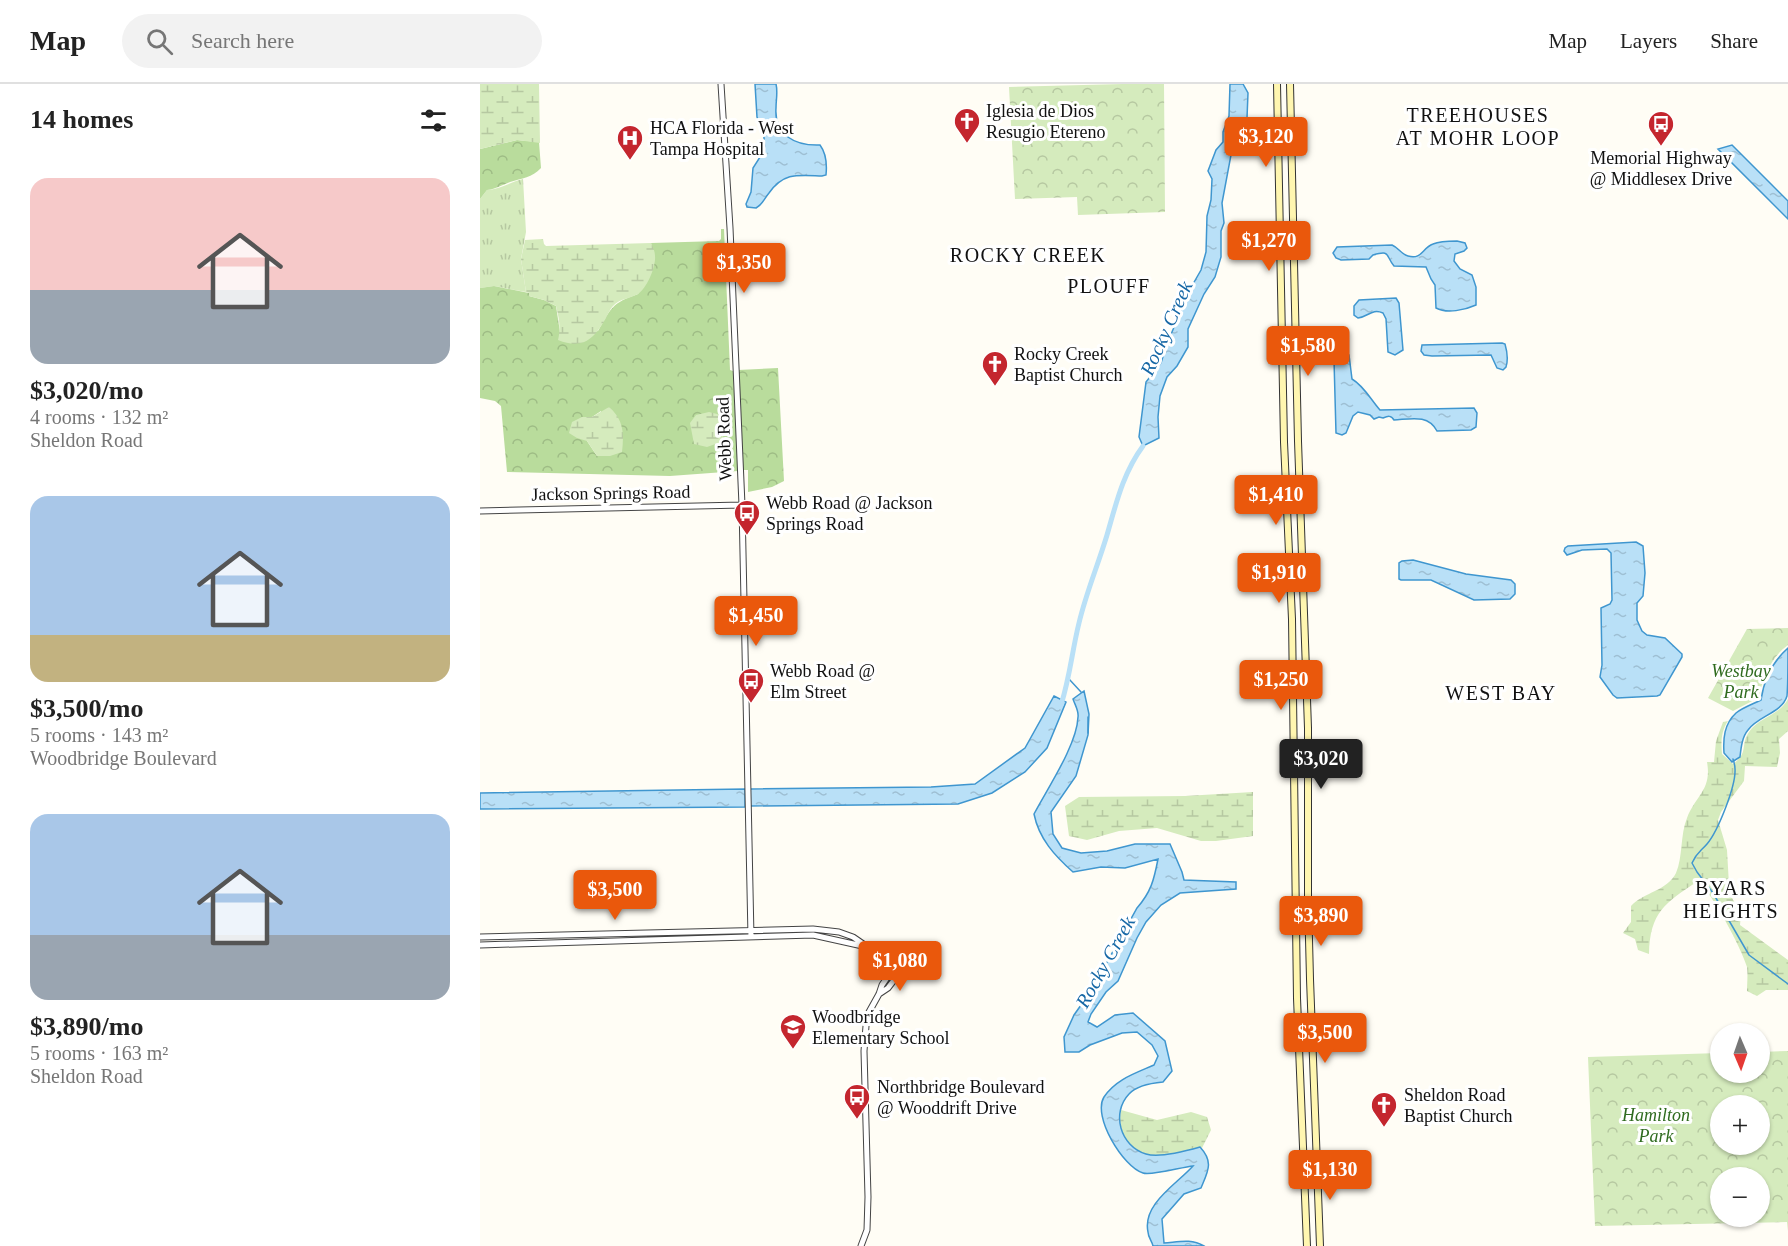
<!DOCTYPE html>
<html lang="en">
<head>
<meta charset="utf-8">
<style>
  body { margin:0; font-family:"Times New Roman",serif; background:#f2f2f2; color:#222; height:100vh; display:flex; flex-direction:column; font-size:22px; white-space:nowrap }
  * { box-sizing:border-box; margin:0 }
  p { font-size:20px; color:#767676 }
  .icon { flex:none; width:33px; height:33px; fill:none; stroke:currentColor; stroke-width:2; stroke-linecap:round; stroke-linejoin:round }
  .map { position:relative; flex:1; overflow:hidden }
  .drawer { display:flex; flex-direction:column; background:#fff; width:480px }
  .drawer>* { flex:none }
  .needle { width:39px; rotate:178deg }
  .buttons { position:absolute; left:1230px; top:939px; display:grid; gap:12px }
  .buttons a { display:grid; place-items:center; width:60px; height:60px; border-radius:50%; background:#fff; box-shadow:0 2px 4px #0004; font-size:30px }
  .price { position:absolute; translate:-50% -51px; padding:0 14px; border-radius:6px; background:#ea580c; color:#fff; font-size:20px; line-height:39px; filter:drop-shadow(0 2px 3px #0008) }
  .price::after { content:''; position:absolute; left:50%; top:36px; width:18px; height:14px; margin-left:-9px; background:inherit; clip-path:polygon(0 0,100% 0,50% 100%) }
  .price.current { background:#222; color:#fff }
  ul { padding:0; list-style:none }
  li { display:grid; align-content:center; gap:12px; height:318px; padding:0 30px }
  li span { display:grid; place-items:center; height:186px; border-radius:18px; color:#555 }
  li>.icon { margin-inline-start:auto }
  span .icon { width:108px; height:108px; fill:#fffc; stroke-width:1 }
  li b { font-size:26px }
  h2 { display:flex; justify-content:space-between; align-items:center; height:72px; padding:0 30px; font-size:26px }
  header { display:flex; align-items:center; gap:36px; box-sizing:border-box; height:84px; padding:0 30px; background:#fff; border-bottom:2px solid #e0e0e0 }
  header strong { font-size:28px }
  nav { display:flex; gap:33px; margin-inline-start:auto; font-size:21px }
  .search { width:420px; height:54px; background:#f2f2f2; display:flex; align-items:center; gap:15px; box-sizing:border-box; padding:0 21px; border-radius:33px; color:#767676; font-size:22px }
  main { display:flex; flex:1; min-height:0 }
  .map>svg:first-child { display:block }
  .grass { fill:url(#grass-tufts) }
  .forest { fill:url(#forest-crowns); fill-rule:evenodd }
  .wetland { fill:url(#wetland-marsh) }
  .park { fill:url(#park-crowns); fill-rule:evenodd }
  .water { fill:url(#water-ripples); stroke:#3f96cf; stroke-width:1.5 }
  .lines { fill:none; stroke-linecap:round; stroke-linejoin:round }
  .stream { stroke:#3f96cf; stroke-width:1.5 }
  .canal { stroke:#b9e0f7; stroke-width:5 }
  .tertiary-casing { stroke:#444; stroke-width:7 }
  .secondary-casing { stroke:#333; stroke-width:8 }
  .tertiary { stroke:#fff; stroke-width:5 }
  .secondary { stroke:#fff6b0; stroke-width:6 }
  .labels { text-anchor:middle; stroke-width:6; stroke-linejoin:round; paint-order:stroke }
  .poi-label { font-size:18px; fill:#111; stroke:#fff; text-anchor:start }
  .street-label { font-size:18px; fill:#111; stroke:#fff }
  .park-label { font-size:18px; font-style:italic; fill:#2f6b1f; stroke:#fff }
  .neighbourhood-label { font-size:20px; letter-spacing:1.5px; fill:#111; stroke:#fff }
  .water-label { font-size:20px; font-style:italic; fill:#1768a6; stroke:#fff }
</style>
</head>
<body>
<header>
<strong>Map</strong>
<div class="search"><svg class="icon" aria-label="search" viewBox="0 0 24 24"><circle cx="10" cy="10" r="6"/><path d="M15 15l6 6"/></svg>Search here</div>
<nav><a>Map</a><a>Layers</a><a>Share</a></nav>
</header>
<main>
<section class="drawer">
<h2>14 homes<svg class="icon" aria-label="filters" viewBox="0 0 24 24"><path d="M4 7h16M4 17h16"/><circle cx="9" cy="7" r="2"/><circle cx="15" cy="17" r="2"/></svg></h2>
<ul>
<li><span style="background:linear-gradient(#f6c9c9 60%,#9aa5b1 0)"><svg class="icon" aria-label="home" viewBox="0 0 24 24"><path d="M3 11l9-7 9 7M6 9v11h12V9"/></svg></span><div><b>$3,020/mo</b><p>4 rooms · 132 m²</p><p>Sheldon Road</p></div></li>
<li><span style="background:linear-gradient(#a9c7e8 75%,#c2b280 0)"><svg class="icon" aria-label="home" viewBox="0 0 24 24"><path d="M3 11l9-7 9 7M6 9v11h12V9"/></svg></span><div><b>$3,500/mo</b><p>5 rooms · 143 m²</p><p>Woodbridge Boulevard</p></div></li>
<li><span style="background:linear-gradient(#a9c7e8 65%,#9aa5b1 0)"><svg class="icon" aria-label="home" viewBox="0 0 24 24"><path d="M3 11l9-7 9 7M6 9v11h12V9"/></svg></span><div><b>$3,890/mo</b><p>5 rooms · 163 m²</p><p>Sheldon Road</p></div></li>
</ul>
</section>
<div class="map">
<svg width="1308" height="1162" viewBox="0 0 1308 1162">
  <defs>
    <pattern id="grass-tufts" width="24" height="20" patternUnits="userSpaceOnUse" patternTransform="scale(1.5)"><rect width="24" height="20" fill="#d5ebbd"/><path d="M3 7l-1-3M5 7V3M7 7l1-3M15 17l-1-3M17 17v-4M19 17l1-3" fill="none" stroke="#b6c8a1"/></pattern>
    <pattern id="forest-crowns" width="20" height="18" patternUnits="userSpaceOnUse" patternTransform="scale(1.5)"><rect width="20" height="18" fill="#b9dc9c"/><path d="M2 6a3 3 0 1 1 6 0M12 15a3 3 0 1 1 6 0" fill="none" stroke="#9ebc85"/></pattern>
    <pattern id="wetland-marsh" width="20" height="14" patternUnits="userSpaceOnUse" patternTransform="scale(1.5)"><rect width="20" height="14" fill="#d5ebbd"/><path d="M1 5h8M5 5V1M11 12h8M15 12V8" fill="none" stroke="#b6c8a1"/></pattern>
    <pattern id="park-crowns" width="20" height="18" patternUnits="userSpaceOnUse" patternTransform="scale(1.5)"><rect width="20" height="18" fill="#d5ebbd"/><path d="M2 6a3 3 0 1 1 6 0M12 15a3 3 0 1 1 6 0" fill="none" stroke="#b6c8a1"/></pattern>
    <pattern id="water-ripples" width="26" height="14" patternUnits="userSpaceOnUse" patternTransform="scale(1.5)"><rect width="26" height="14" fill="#b9e0f7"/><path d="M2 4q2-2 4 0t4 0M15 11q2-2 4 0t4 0" fill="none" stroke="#9ebfd3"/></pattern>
  </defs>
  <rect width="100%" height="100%" fill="#fffdf5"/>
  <path class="grass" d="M43,95L46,148L41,175L46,208L14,202L0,204V115L7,106C20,105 31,98 43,95Z"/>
  <path class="forest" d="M37,56L59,58L61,84C52,94 42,94 30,98C22,101 16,105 7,106L0,115V65Z
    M241,145H244L250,286L253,287L258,387L190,392L27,388L21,322L15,317L0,314V204L14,202L49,209V212L64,216L76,222L80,248L118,247C131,224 132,219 158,210C170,189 179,184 171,159L239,157L241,155ZM121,327L117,372L107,357L102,333H112Z
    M298,284L304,397L292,403L268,408V386H263L258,286Z"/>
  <path class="wetland" d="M0,0H59L60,59L37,56L0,65Z
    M63,155L64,160L66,162L171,159C173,163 175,168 175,172C176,183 167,204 158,210C150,215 140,214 133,222C130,225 128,230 126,234C114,255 103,266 78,256C81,244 79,234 76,222L64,216L49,212V209L46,208L41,175L45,156Z
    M129,323C144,336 144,350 142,368L130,372H117L107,357L97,354L89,349L92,338L102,333H112Z
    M229,328L241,331L247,343L241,358L227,363L214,360L210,339L216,331Z
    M1308,615V647L1299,655L1300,669L1297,683L1265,682L1264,697L1241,728L1238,736L1247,766L1249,801L1252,814L1261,830L1260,841L1308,876V906H1286L1277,912L1267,907C1267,900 1268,891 1267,883C1262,865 1232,809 1218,797C1185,819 1170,828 1169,870L1158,866L1155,855L1143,849L1151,838V822C1164,808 1187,807 1196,789C1203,773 1200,751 1207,734C1216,711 1232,706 1227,678H1234L1236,657L1243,638L1248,637C1241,647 1241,658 1242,670L1253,680C1269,669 1260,661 1269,648C1279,633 1300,631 1308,615Z
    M773,708V752L736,757H721L677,744L639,747L607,756L589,752L585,722L599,713L705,712Z
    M641,1026L677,1036L711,1028L727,1033L731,1046L722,1064L720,1063C707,1066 691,1071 677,1072C653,1072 636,1050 641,1026Z"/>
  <path class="park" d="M642,0H684L685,128L598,131L597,113L535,115L529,3Z
    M1308,544V561C1290,574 1284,593 1278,614L1253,627L1228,614L1267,545Z
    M1308,967V1147L1307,1138L1115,1142L1108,973L1240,969V988H1280V968ZM1240,1022H1280V1060H1240ZM1240,1094H1280V1132H1240Z"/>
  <path class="water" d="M275,0H296C298,8 296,15 296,24C294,51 315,62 340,61C346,69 347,81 346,91L342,92C318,91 304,88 289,109C284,115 283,120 276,124L267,123L266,120L271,108L273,84L282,70L285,62L283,46L277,33Z
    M750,0H763L768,9L767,34C754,41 748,57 751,71L742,119L744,139L741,147V173L735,193L724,210L708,245V263L697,282L687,293L680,312L678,333L679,354L663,362L659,353L666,298L681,279L687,260L709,207L721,186L726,168L727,132L731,116L732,95L728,87L736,66L743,58V48L749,32Z
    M1252,61L1308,117V135L1238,65Z
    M977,157L985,159L987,164L984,167L975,170L974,177L980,185L992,191L996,203V221C985,226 967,230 956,224L955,201L951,195L946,183L914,182C905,171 911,166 893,171L889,175L861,176L856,174L853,169L857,163L912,161C919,164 921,170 928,172C942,176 942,164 953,160C960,157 969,157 977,157Z
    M916,214L919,219L923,266L915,271L908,268L906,235L903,229C892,224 888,233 878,234L874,231V222L879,216Z
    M1022,259L1025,260C1027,267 1028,277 1026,283L1023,286L1017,284L1011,271L952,272L944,271L941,267L942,261Z
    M869,271L872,295C884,302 891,316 900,326L994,324L997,329L996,343L991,346L957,347C948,330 931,335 914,336C911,331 908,332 903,334L899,333L894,335L890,331L878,328L873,332L866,349L862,351L856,349L854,276L859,272Z
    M1156,458L1163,462L1165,489L1163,512L1157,519V536L1162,547L1167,551L1185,554L1202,570V573L1180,611L1177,612L1137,614L1133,611L1120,593L1122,581L1121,524L1130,520L1132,516L1131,469L1127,465L1102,466L1087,471L1084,467L1085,464L1088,462Z
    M933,476L986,490L1031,496L1035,500V510L1030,515L994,516L951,496H921L919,495V479L922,477Z
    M1308,564C1308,577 1308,600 1307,612C1302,629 1278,632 1268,646C1262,653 1261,664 1260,673L1252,678L1244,669C1243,655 1244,640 1256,629C1262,624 1273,620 1281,616C1284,595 1292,578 1308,564Z
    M604,607L609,630L608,651L596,692L571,728L573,750L582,764L601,769L627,767L655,760H690L702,788L704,796L756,798V805L700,809L681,821L666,838L657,854L638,897L626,908L611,930L608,938L617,943L635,931L653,929L685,957L692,987L683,998C672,999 657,1001 649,1010C631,1029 640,1062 666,1070C679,1074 706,1067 720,1063C734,1078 728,1087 721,1104L704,1110L682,1135L684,1159C698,1158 711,1154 724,1162H673C672,1157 668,1153 668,1148C662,1120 697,1100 713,1082C702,1083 671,1092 663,1089C643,1083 612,1032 624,1013C636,995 656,989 674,981L678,972L672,961L657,948L642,949L610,961L599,968H585L584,953L594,931L611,907L657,824C671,808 674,796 678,775L645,784L621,783L593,788C575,772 559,755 554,730C567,705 597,661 598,633C599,627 595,621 593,615Z
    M574,612L586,618L567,664L545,688L512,709L478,720L270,722V705L451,703L495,700L545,664Z
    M265,705V723L0,725V709Z"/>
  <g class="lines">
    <path class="stream" d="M589,595L601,608
      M608,633V649
      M1253,675C1254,678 1255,682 1255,685C1256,702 1238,747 1227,760C1220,768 1217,768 1212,779L1217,788L1233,809L1269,871L1308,900"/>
    <path class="canal" d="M581,621C590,593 592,567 599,539C606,509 618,481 627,451C636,420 643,389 663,362"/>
    <g class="tertiary-casing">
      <path id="tertiary" d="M241,0L250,144L262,421L271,853
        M0,427L262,421
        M0,853L333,845L359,848L373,853L415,882L402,901L399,910L389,928L386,942L384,967L388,1113L387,1146L381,1162
        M0,861L333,851L387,863
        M399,910L408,904L421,887"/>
    </g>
    <g class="secondary-casing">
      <path id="secondary" d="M797,0L804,358L812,535L817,914L827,1162
        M810,0L818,357L828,644V815L830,895L840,1162"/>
    </g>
    <use href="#tertiary" class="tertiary"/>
    <use href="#secondary" class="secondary"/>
  </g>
  <defs>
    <g id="church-pin" transform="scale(1.35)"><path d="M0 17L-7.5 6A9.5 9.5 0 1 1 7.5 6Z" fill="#c4262e" stroke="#fff"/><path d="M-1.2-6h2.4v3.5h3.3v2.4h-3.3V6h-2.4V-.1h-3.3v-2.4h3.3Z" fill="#fff"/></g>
    <g id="bus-pin" transform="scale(1.35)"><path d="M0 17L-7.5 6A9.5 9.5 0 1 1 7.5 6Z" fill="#c4262e" stroke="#fff"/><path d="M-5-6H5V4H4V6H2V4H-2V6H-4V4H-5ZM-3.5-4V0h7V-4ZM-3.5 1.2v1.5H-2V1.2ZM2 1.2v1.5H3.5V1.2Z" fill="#fff"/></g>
    <g id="hospital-pin" transform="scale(1.35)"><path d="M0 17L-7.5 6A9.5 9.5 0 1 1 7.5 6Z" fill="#c4262e" stroke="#fff"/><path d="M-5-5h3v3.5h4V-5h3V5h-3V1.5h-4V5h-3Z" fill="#fff"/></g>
    <g id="school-pin" transform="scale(1.35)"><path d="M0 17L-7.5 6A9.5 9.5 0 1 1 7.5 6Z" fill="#c4262e" stroke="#fff"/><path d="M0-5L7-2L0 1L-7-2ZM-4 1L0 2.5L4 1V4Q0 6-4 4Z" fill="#fff"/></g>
  </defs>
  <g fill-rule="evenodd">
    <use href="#church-pin" x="487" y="37"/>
    <use href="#bus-pin" x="1181" y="40"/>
    <use href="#hospital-pin" x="150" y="54"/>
    <use href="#church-pin" x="515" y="280"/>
    <use href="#bus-pin" x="267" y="429"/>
    <use href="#bus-pin" x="271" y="597"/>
    <use href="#school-pin" x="313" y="943"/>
    <use href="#bus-pin" x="377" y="1013"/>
    <use href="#church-pin" x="904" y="1021"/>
  </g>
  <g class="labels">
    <g class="poi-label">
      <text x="506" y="33">Iglesia de Dios<tspan x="506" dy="21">Resugio Etereno</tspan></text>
      <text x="170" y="50">HCA Florida - West<tspan x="170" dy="21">Tampa Hospital</tspan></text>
      <text x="1181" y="80" text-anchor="middle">Memorial Highway<tspan x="1181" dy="21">@ Middlesex Drive</tspan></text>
      <text x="534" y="276">Rocky Creek<tspan x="534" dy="21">Baptist Church</tspan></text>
      <text x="286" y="425">Webb Road @ Jackson<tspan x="286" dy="21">Springs Road</tspan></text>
      <text x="290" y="593">Webb Road @<tspan x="290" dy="21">Elm Street</tspan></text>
      <text x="332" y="939">Woodbridge<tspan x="332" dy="21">Elementary School</tspan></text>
      <text x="397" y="1009">Northbridge Boulevard<tspan x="397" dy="21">@ Wooddrift Drive</tspan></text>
      <text x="924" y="1017">Sheldon Road<tspan x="924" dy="21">Baptist Church</tspan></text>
    </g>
    <g class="street-label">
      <text transform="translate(244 355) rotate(-92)" y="6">Webb Road</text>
      <text transform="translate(131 409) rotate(-1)" y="6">Jackson Springs Road</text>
    </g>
    <g class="park-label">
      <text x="1261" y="593">Westbay<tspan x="1261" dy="21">Park</tspan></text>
      <text x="1176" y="1037">Hamilton<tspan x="1176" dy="21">Park</tspan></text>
    </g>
    <g class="neighbourhood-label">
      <text x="998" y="38">TREEHOUSES<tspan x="998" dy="23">AT MOHR LOOP</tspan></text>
      <text x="548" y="178">ROCKY CREEK</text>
      <text x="629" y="209">PLOUFF</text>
      <text x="1021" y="616">WEST BAY</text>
      <text x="1251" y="811">BYARS<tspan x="1251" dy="23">HEIGHTS</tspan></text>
    </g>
    <g class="water-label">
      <text transform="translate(686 244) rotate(-66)" y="7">Rocky Creek</text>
      <text transform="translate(625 878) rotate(-61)" y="7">Rocky Creek</text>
    </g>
  </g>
</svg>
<div class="buttons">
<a><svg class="needle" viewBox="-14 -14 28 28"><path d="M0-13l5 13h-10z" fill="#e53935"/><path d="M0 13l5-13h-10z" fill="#767676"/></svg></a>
<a>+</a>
<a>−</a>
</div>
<b class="price" style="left:786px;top:84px">$3,120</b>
<b class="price" style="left:789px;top:188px">$1,270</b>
<b class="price" style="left:264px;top:210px">$1,350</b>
<b class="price" style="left:828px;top:293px">$1,580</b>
<b class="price" style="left:796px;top:442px">$1,410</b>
<b class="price" style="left:799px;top:520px">$1,910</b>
<b class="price" style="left:276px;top:563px">$1,450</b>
<b class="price" style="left:801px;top:627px">$1,250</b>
<b class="price current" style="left:841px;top:706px">$3,020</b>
<b class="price" style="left:135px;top:837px">$3,500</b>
<b class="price" style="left:841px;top:863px">$3,890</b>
<b class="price" style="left:420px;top:908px">$1,080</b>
<b class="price" style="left:845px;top:980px">$3,500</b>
<b class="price" style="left:850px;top:1117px">$1,130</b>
</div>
</main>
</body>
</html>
